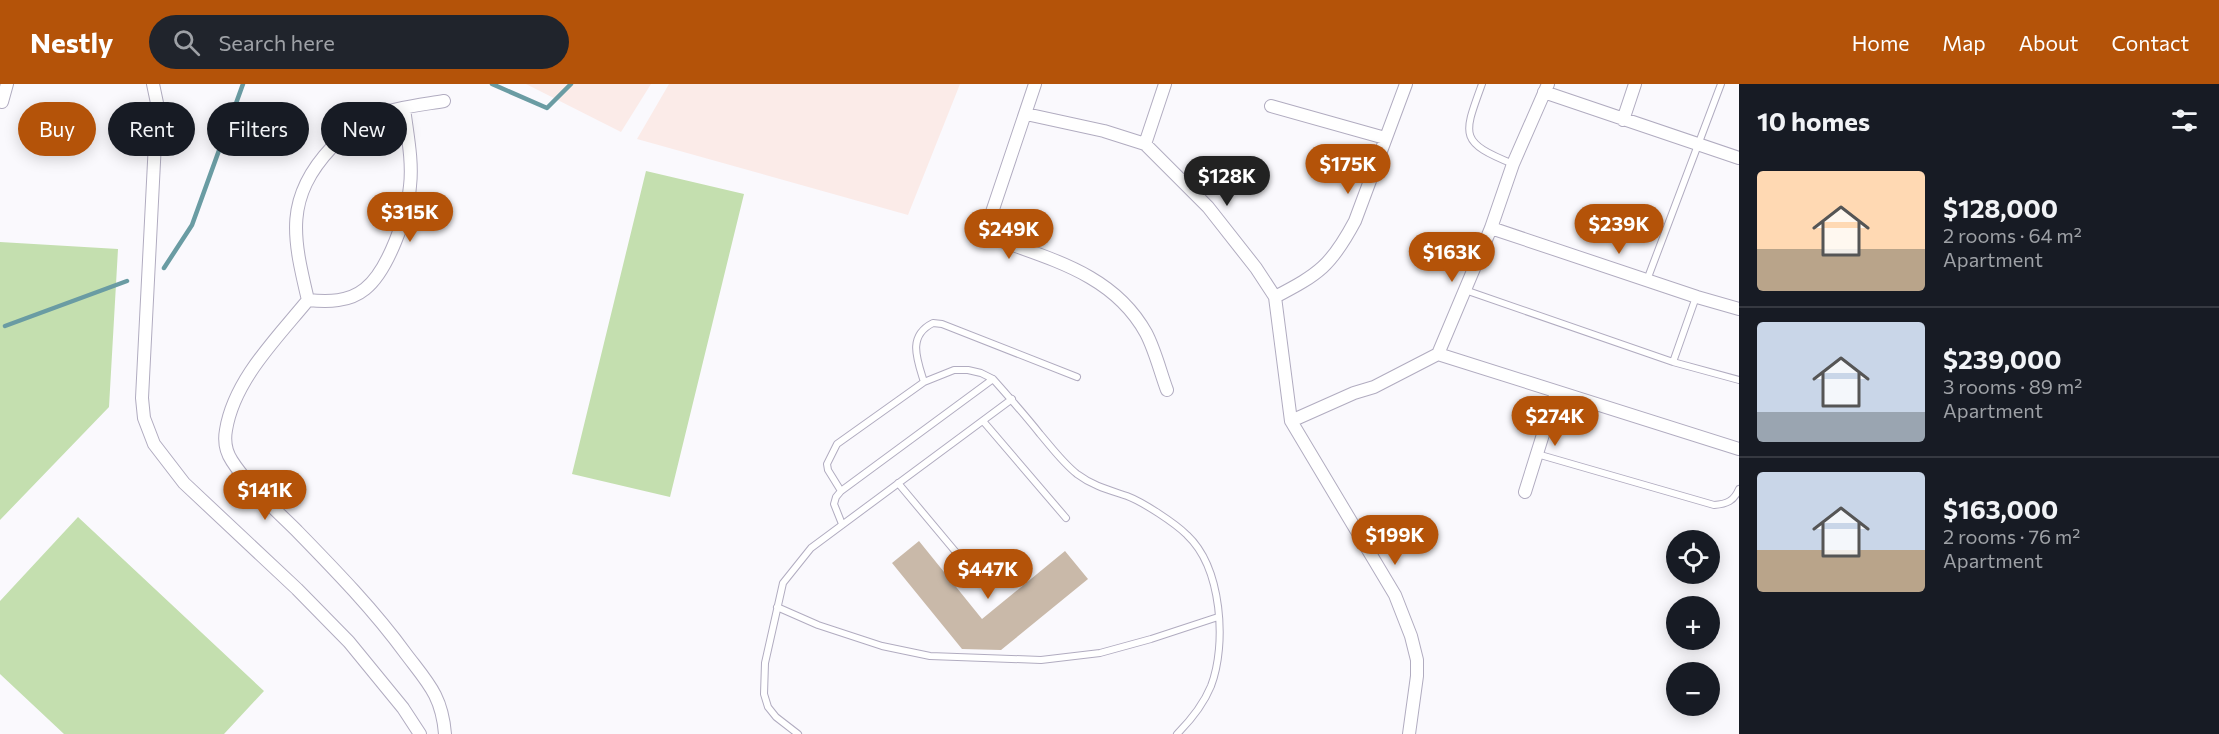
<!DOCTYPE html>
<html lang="en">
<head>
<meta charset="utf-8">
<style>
  body { margin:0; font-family:Commissioner,sans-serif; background:#20242c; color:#f1f3f6; height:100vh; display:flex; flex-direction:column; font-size:22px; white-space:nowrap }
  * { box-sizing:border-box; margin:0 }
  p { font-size:20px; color:#9ea1a6 }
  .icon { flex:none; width:33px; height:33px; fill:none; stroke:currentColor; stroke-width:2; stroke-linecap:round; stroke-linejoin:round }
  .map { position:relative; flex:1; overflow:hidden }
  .details { display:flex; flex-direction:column; background:#171b24; width:480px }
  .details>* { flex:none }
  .banner { position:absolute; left:18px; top:18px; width:570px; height:54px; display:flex; gap:12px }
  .buttons { position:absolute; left:1666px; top:446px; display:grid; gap:12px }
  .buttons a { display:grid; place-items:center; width:54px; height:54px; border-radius:50%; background:#171b24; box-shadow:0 3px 15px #0003; font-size:30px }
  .price { position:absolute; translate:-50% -51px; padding:0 14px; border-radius:21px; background:#b45309; color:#fff; font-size:20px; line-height:39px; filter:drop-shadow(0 2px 3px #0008) }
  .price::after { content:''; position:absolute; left:50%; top:36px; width:18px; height:14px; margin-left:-9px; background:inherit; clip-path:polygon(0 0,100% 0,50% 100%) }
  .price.active { background:#222; color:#fff }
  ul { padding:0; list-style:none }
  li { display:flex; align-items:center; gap:18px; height:150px; padding:0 18px }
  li+li { border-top:2px solid #363941 }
  li span { display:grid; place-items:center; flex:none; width:168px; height:120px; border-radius:6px; color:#555 }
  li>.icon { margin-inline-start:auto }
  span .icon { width:72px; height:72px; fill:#fffc; stroke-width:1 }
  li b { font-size:26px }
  h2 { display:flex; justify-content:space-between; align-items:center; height:72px; padding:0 18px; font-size:26px }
  .tag { padding:0 21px; border-radius:27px; background:#171b24; box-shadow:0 3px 15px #0003; font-size:21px; line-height:54px }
  .tag.active { background:#b45309; color:#fff }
  header { display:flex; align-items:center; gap:36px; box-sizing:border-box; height:84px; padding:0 30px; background:#b45309; color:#fff }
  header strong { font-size:28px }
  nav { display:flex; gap:33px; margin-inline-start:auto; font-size:21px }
  .search { width:420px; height:54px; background:#20242c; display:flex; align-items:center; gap:15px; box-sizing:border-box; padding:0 21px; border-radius:33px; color:#9ea1a6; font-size:22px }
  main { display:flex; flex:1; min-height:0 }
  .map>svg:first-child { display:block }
  .education { fill:#fbebe8 }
  .green { fill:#c4dfaf }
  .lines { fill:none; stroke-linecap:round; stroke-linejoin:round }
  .stream { stroke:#6a9ca3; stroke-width:4.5 }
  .building { fill:#c9b9a9 }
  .lane-casing { stroke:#b1acc0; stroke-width:8 }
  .street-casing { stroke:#b1acc0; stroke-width:14 }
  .lane { stroke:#fff; stroke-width:6 }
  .street { stroke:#fff; stroke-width:12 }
</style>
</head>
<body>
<header>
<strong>Nestly</strong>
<div class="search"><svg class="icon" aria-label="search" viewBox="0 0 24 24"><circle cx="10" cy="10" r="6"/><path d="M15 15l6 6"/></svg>Search here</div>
<nav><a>Home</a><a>Map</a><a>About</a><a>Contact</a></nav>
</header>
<main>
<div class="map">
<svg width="1739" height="650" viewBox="0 0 1739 650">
  <rect width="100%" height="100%" fill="#faf9fd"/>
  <path class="education" d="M526,0H651L621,48Z
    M669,0H960L908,131L637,55Z"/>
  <path class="green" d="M646,87L744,110L670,413L572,390Z
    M0,158L118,165L109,323L0,436Z
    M78,433L264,607L224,650H64L0,590V517Z"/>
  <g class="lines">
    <path class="stream" d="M492,0L547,24L571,0
      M164,184L192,141L243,0
      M5,242L127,197"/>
  </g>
  <path class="building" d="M919,457L982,535L1065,467L1088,495L1001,566L962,565L892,479Z"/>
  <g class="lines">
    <g class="lane-casing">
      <path id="lane" d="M1482,0C1463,52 1459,58 1513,80
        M1647,196L1721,0
        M1465,206L1673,278L1739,296
        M1673,278L1696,213
        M924,298C917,275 907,252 933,239L942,240L1077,293
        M983,337L1066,434
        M1537,370L1714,421C1727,420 1734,417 1739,405
        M898,399L980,497
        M841,407L828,386L827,380L837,360L924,298L954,286H968L981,289L993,295C1009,313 1025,331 1040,350C1052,364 1063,379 1077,390C1093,402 1109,406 1127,412C1143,418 1175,439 1187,451C1222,484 1227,560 1211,602C1204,619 1190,637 1177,650
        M842,440L834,420L836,413L841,407L993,295
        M777,523L818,541L882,562L930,572L1041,576L1100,569L1151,555L1218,533
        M798,650L776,633L768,623L764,610L765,579L783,499L811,464L1012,315"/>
    </g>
    <g class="street-casing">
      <path id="street" d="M153,0L157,19L142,314L144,334L154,360L184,399L297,505L349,558L403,624L420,650
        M1035,0L988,140L990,151L996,155C1053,176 1114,191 1146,249C1155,266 1160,287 1167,306
        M1544,8L1739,74
        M2,18L7,0
        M1271,22L1385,54
        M1026,30L1104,47L1145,60L1208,123L1256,184L1275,213L1291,337L1395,511L1411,552L1417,576V592L1409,650
        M1623,36L1635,0
        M1145,60L1165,0
        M1491,144L1697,213L1739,225
        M1275,213C1319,190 1331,182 1355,137L1406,0
        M308,216C277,254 234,296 226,346C224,357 226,368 232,377C248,402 276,426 297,447C335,486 374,526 406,570C428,599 442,612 445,650
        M308,216C293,153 284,114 332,63C342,51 357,38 372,32C394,24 420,21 444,17
        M308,216C328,218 349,218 365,205C388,187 408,130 410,102C413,77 407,49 404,24
        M1438,270L1739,365
        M1291,337L1354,309L1374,303L1438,270L1491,144L1513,80L1548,0
        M1525,408L1556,309"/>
    </g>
    <use href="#lane" class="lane"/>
    <use href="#street" class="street"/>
  </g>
</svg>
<div class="buttons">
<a><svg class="icon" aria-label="locate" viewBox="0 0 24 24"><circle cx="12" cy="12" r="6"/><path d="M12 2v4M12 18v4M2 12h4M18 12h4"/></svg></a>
<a>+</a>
<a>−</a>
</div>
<b class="price" style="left:1348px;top:111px">$175K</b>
<b class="price active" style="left:1227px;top:123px">$128K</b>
<b class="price" style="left:410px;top:159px">$315K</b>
<b class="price" style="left:1619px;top:171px">$239K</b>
<b class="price" style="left:1009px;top:176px">$249K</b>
<b class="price" style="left:1452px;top:199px">$163K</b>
<b class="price" style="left:1555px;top:363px">$274K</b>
<b class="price" style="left:265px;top:437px">$141K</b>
<b class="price" style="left:1395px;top:482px">$199K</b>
<b class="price" style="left:988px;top:516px">$447K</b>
<div class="banner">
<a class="tag active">Buy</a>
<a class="tag">Rent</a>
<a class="tag">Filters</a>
<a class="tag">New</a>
</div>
</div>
<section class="details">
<h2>10 homes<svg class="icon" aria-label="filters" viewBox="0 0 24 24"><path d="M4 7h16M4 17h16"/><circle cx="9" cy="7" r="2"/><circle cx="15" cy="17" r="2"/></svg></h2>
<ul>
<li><span style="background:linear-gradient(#ffd9b3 65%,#b9a48a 0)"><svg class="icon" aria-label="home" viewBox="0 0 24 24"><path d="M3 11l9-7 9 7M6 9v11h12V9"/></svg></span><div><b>$128,000</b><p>2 rooms · 64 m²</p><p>Apartment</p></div></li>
<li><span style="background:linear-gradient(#c9d6e8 75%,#9aa5b1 0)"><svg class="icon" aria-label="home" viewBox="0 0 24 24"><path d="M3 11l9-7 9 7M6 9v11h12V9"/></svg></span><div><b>$239,000</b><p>3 rooms · 89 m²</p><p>Apartment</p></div></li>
<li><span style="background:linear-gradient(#c9d6e8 65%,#b9a48a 0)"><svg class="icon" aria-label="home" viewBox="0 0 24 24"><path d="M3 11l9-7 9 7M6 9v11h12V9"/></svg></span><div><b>$163,000</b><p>2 rooms · 76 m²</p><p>Apartment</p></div></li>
</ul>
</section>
</main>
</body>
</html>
